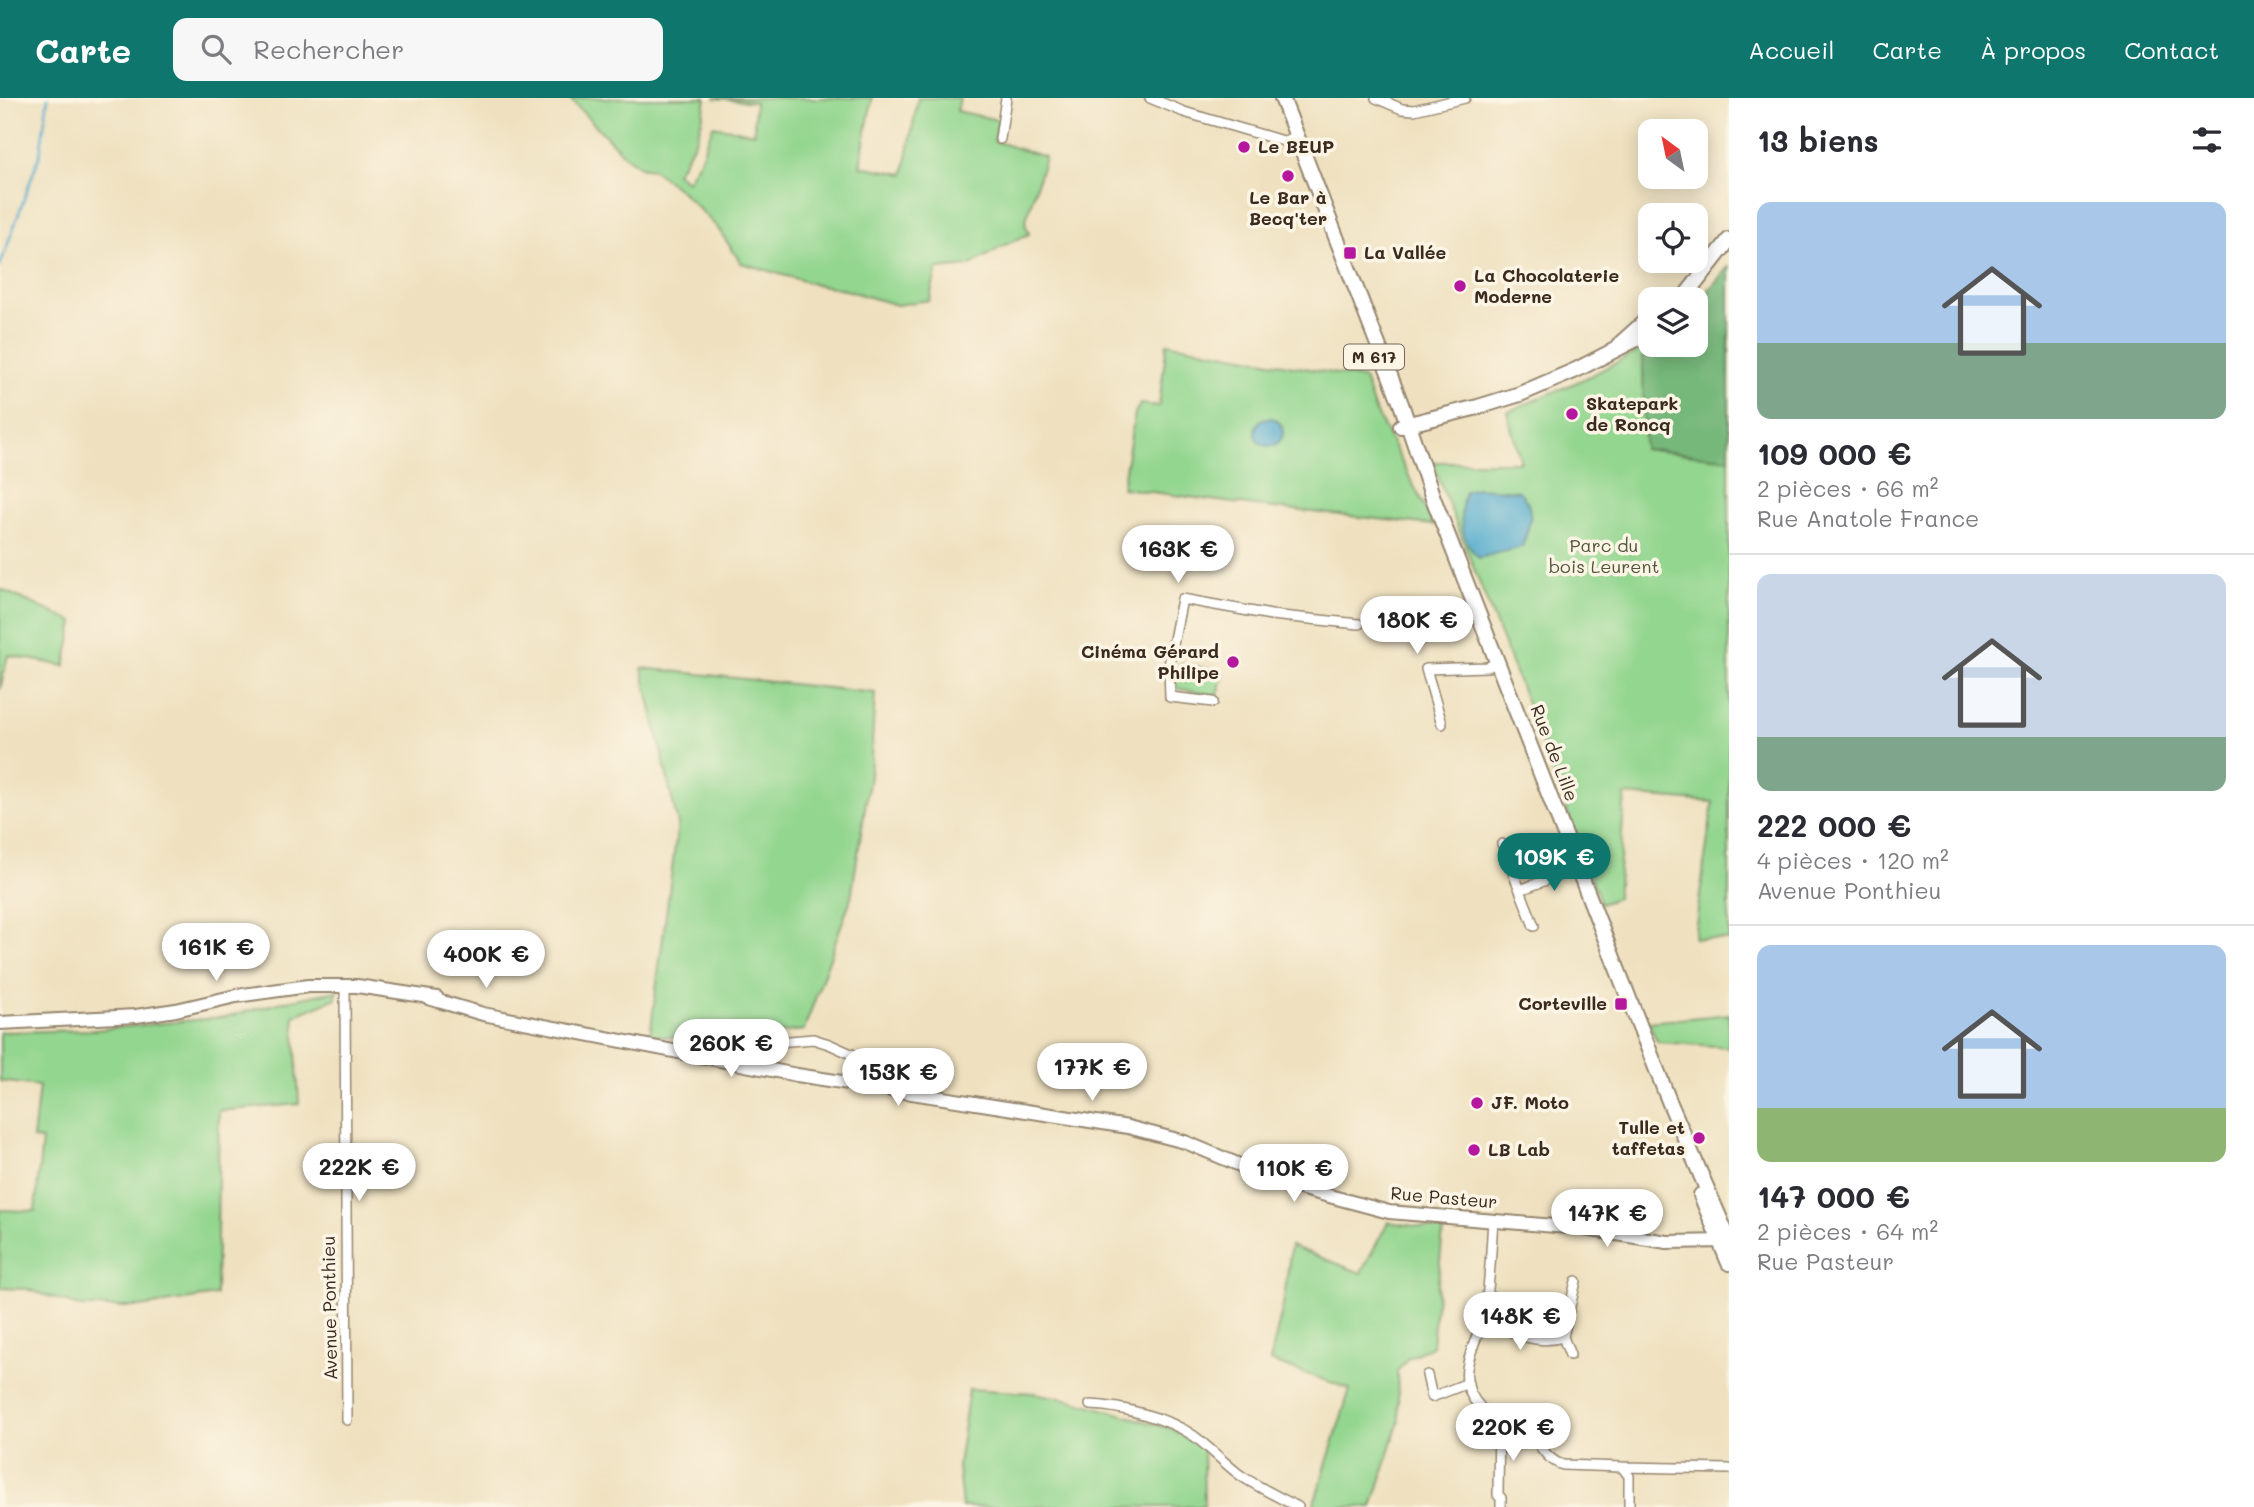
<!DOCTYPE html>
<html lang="fr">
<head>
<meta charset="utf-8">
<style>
  body { margin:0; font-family:Mali,sans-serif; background:#f7f7f7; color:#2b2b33; height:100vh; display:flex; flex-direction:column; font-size:26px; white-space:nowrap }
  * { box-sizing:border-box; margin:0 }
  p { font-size:23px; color:#7c7c81 }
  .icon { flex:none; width:38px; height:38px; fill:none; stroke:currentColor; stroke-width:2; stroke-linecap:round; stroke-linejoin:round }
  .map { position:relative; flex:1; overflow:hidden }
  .panel { display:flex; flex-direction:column; background:#fff; width:525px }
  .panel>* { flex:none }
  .needle { width:46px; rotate:327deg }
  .controls { position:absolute; left:1638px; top:21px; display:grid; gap:14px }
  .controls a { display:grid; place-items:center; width:70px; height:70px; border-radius:14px; background:#fff; box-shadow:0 4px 18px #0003; font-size:35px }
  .price { position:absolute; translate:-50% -60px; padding:0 16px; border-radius:24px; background:#fff; color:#222; font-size:23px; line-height:46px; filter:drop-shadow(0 2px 4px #0008) }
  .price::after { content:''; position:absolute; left:50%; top:42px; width:21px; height:16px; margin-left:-10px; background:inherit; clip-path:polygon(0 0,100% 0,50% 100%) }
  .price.selected { background:#0f766e; color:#fff }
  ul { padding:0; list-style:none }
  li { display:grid; align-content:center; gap:14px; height:371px; padding:0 28px }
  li+li { border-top:2px solid #e1e1e2 }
  li span { display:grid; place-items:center; height:217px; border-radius:14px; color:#555 }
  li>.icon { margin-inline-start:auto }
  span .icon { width:126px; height:126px; fill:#fffc; stroke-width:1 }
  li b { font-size:30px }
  h2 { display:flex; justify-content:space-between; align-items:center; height:84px; padding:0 28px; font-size:30px }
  header { display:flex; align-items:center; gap:42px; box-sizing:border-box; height:98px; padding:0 35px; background:#0f766e; color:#fff }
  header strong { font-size:33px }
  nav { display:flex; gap:38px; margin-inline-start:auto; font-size:24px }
  .search { width:490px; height:63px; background:#f7f7f7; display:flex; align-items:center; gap:18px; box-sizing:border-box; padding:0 24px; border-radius:14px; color:#7c7c81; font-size:26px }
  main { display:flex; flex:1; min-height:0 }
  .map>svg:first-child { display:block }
  .green { fill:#93d68f; stroke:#678056; stroke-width:2 }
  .forest { fill:#76b77a; stroke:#58704c; stroke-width:2 }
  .water { fill:#4ea9cc; stroke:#446a75; stroke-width:2 }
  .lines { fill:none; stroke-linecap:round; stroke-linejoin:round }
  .stream { stroke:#4ea9cc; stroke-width:2.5 }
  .street-casing { stroke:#95866f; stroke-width:12 }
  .secondary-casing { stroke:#95866f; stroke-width:16 }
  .primary-casing { stroke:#95866f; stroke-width:18 }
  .street { stroke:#fff; stroke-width:9 }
  .secondary { stroke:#fff; stroke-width:12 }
  .primary { stroke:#fff; stroke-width:14 }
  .poi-dot { fill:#b5179e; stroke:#fcf5e5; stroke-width:2.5 }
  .labels { text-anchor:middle; stroke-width:7; stroke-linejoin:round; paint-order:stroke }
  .shield { fill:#fcf5e5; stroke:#75675a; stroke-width:2 }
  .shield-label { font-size:16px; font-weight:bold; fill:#3b2a1e }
  .poi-label { font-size:18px; font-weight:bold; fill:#3b2a1e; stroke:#fcf5e5; text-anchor:start }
  .park-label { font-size:18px; fill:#51553a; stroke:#fcf5e5 }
  .street-label { font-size:18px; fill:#3b2a1e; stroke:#fcf5e5 }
</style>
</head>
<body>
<header>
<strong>Carte</strong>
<div class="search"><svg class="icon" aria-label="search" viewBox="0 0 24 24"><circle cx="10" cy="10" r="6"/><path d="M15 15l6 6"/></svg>Rechercher</div>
<nav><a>Accueil</a><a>Carte</a><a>À propos</a><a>Contact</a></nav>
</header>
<main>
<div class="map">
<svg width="1729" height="1409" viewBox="0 0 1729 1409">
  <rect width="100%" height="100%" fill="#fcf5e5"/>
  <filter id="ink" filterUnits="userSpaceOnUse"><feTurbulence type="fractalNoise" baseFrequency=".0143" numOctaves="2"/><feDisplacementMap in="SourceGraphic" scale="14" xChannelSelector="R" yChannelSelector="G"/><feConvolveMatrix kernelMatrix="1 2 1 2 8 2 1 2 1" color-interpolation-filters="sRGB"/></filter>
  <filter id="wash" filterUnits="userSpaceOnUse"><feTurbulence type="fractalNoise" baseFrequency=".00686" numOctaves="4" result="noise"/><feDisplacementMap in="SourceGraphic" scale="28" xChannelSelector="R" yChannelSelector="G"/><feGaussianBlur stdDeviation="1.57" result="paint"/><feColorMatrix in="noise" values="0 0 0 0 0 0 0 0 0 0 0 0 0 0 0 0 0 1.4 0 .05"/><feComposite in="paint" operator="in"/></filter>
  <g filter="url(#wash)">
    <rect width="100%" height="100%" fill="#efe1c0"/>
    <path class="green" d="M569,0H706C701,34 695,47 676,75L687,83L700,62L713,28L754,35L755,4L714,0H872L860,68L904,76L918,0H960L957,13L998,22L994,43L1045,59L1025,125L1029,136L1005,147L969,168L937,171L929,202L897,207L838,190L814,186L741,165L717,129L679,91L652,71L640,69L625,58Z
      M1729,179V842L1694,840L1713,704L1625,697L1617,800L1601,806L1530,613L1432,364H1521L1507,314L1584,281L1643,251L1650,245V247H1696V206Z
      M1167,245L1364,281L1374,310L1434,427L1255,408L1122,390L1135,315L1140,306L1159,308Z
      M0,491L74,524L65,568L8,557L0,592Z
      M1181,566L1223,573L1218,598L1175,590Z
      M642,570L875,595L870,678L851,800L804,932L713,943L650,937L678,726Z
      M337,893L336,900L294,918L299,1006L219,1013L216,1197L140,1209H82L27,1191L0,1190V1112L35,1113L42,1042L33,1041L39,988L0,983V934L94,932L225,919L286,903Z
      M1729,916V949L1658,944L1648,924Z
      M1388,1124L1443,1132L1432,1248L1408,1260L1397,1274L1399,1323L1372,1409H1313L1350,1291L1270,1263L1283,1208L1291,1148L1361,1175Z
      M969,1291L1033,1295L1071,1302L1169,1330L1203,1349L1204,1409H962L958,1368Z"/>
    <path class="forest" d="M1729,168V361L1644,351L1643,251L1650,245V247H1696V207Z"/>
    <path class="water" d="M1255 334a14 14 0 1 1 28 0a14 14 0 1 1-28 0Z
      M1477,390L1519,393C1537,412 1530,426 1522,449L1479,460C1460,443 1458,417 1465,393Z"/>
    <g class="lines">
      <path class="stream" d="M0,168L40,56L48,0"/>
    </g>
  </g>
  <g filter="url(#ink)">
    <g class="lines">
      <g class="street-casing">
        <path id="street" d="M1150,0L1184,14L1276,41L1284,43L1298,39
          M1376,0L1402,11L1414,12L1465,0
          M1000,41L1006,0
          M1213,604L1170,599L1169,567L1182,501L1271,517L1359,526
          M1442,626L1426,571L1487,569L1498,565
          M1502,746L1534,828
          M1520,792L1578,770
          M345,888L347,1322
          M708,959L717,952L729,948L813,941L829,946L907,981L916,987L920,997
          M1493,1122C1491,1151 1490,1180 1486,1208C1481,1243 1448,1276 1481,1310C1493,1322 1511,1321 1524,1331C1540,1342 1543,1361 1563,1367L1622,1369L1629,1378V1409
          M1483,1220C1510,1233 1533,1248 1563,1239
          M1570,1257L1563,1239L1576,1183
          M1427,1277L1432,1299L1468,1285
          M1090,1307C1121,1308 1168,1320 1194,1338C1210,1350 1224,1365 1240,1377C1258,1389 1278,1399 1298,1409
          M1499,1321L1498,1397L1501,1400V1409
          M1622,1369L1729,1371"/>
      </g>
      <g class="secondary-casing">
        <path id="secondary" d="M428,900L483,916L797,977L1128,1029L1185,1044L1273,1081L1303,1091L1389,1114L1579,1130L1667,1144L1729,1143
          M0,925L136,918L176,912L236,898L308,888H357L437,900"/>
      </g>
      <g class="primary-casing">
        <path id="primary" d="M1282,0L1401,306L1433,400L1669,1003L1729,1142
          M1683,201L1729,142
          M1620,246L1650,219
          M1401,328L1478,309L1520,296L1576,272L1650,234
          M1701,1097L1729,1165"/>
      </g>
      <use href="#street" class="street"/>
      <use href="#secondary" class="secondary"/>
      <use href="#primary" class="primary"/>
    </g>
  </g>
  <g class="poi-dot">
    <circle cx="1244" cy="49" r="7"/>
    <circle cx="1288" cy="78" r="7"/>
    <rect x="1343" y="148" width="14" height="14" rx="3.5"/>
    <circle cx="1460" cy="188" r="7"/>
    <circle cx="1572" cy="316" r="7"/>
    <circle cx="1233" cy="564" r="7"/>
    <rect x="1614" y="899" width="14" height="14" rx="3.5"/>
    <circle cx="1477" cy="1005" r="7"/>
    <circle cx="1699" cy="1040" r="7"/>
    <circle cx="1474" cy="1052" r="7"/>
  </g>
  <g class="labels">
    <rect class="shield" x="1344" y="246.5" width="60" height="25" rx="5"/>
    <g class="shield-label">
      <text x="1374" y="265">M 617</text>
    </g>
    <g class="poi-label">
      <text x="1258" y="55">Le BEUP</text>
      <text x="1288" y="106" text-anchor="middle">Le Bar à<tspan x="1288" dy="21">Becq'ter</tspan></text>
      <text x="1364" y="161">La Vallée</text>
      <text x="1474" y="184">La Chocolaterie<tspan x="1474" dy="21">Moderne</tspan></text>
      <text x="1586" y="312">Skatepark<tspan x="1586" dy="21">de Roncq</tspan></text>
      <text x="1219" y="560" text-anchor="end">Cinéma Gérard<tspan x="1219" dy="21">Philipe</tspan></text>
      <text x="1607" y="912" text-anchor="end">Corteville</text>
      <text x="1491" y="1011">JF. Moto</text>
      <text x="1685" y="1036" text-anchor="end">Tulle et<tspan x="1685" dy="21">taffetas</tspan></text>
      <text x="1488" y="1058">LB Lab</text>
    </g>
    <g class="park-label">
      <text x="1604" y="454">Parc du<tspan x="1604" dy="21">bois Leurent</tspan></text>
    </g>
    <g class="street-label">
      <text transform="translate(1554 655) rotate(69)" y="6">Rue de Lille</text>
      <text transform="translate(1444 1100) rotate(5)" y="6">Rue Pasteur</text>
      <text transform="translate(330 1210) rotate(-91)" y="6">Avenue Ponthieu</text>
    </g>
  </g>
</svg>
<div class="controls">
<a><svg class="needle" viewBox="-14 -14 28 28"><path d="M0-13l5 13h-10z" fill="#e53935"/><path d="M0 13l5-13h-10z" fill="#7c7c81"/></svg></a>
<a><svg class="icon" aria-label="locate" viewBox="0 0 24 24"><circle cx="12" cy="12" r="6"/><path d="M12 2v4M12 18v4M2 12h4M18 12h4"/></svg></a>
<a><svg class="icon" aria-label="layers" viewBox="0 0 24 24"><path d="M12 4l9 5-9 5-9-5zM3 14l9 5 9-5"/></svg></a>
</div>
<b class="price" style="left:1178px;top:487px">163K €</b>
<b class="price" style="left:1417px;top:558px">180K €</b>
<b class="price selected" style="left:1554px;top:795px">109K €</b>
<b class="price" style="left:216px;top:885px">161K €</b>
<b class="price" style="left:486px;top:892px">400K €</b>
<b class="price" style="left:731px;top:981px">260K €</b>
<b class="price" style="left:1092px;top:1005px">177K €</b>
<b class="price" style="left:898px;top:1010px">153K €</b>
<b class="price" style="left:359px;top:1105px">222K €</b>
<b class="price" style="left:1294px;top:1106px">110K €</b>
<b class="price" style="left:1607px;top:1151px">147K €</b>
<b class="price" style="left:1520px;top:1254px">148K €</b>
<b class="price" style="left:1513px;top:1365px">220K €</b>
</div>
<section class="panel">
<h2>13 biens<svg class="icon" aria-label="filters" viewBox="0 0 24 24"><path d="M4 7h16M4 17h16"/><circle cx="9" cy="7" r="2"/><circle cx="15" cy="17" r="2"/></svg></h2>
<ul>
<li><span style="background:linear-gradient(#a9c7e8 65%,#7fa58c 0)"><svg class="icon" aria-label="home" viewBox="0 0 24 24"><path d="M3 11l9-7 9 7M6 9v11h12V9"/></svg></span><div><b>109 000 €</b><p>2 pièces · 66 m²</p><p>Rue Anatole France</p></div></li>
<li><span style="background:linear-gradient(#c9d6e8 75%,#7fa58c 0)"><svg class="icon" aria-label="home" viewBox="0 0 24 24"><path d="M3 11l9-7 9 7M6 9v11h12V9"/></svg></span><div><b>222 000 €</b><p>4 pièces · 120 m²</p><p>Avenue Ponthieu</p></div></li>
<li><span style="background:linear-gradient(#a9c7e8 75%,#8fb573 0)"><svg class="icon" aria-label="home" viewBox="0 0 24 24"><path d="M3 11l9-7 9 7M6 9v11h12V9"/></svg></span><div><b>147 000 €</b><p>2 pièces · 64 m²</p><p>Rue Pasteur</p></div></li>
</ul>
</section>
</main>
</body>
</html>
